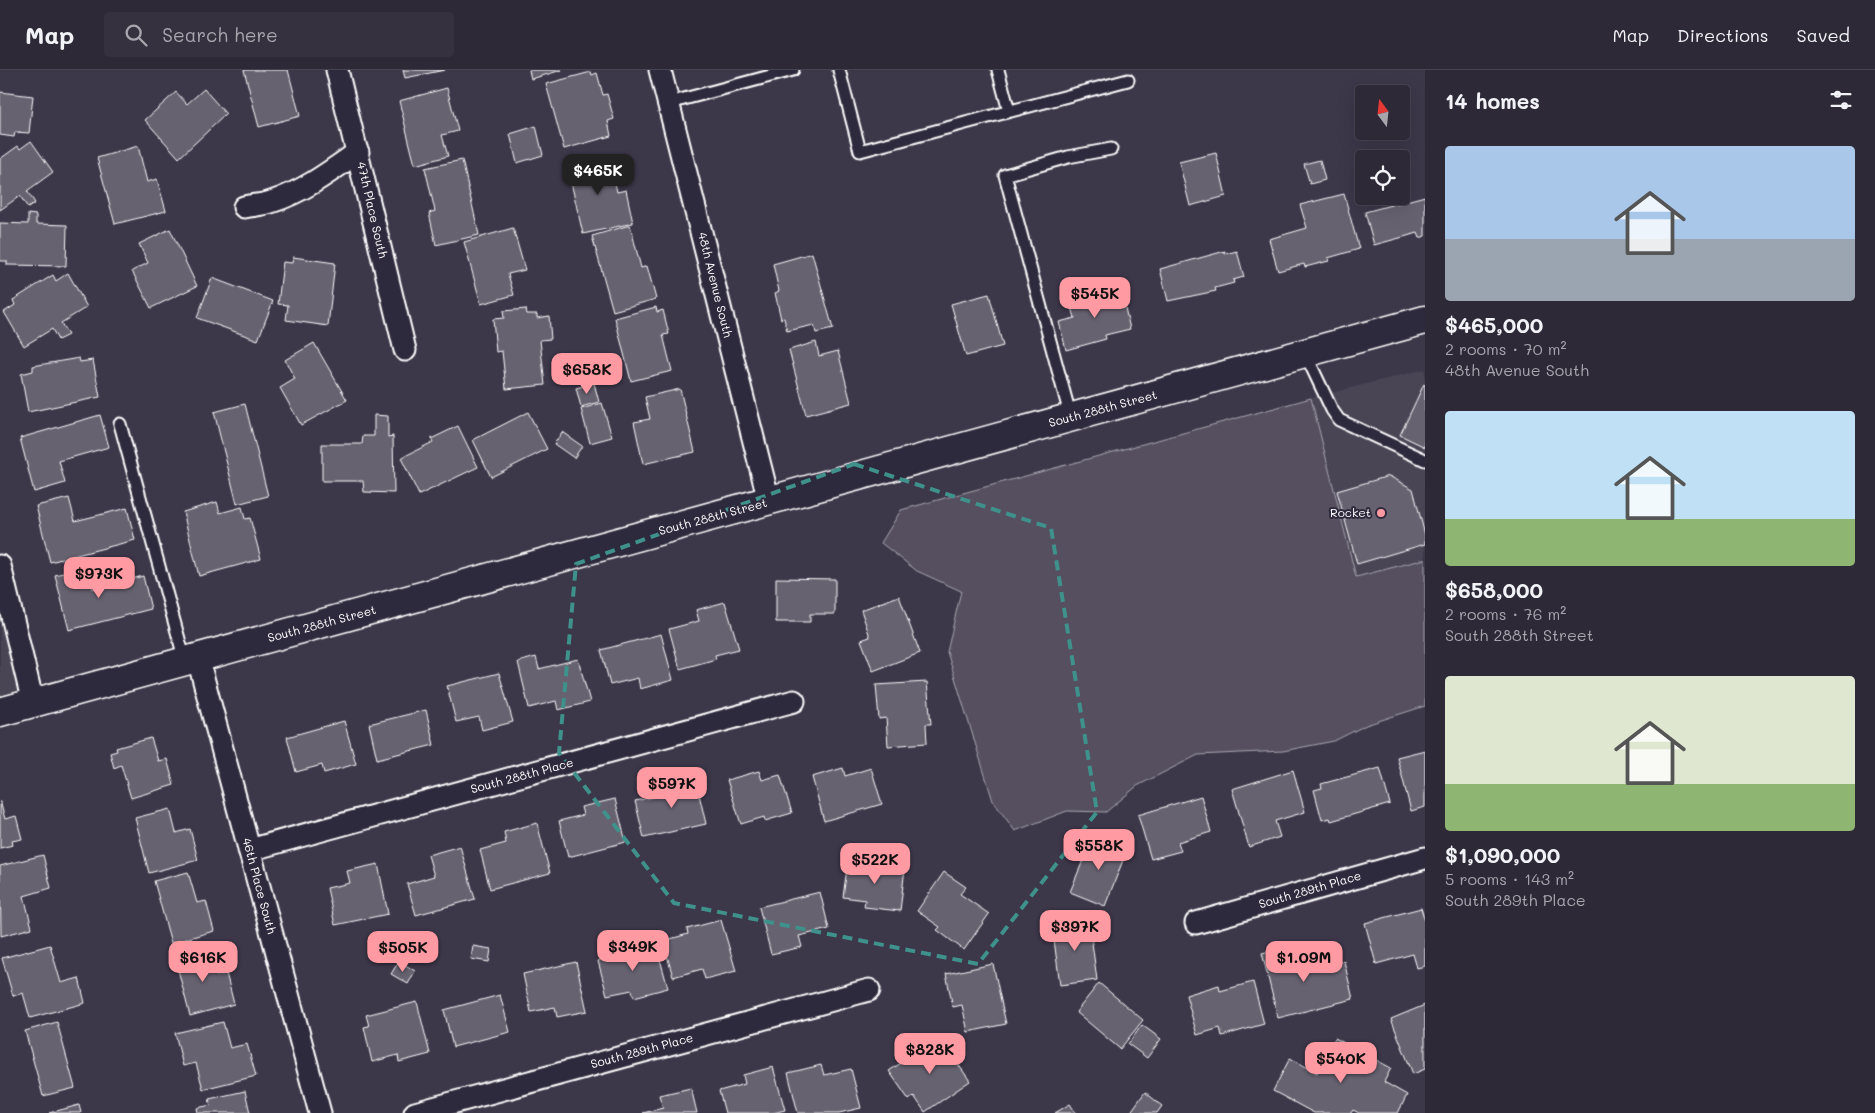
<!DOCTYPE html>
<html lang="en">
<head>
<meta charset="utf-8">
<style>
  body { margin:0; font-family:Mali,sans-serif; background:#35313f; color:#f1f3f6; height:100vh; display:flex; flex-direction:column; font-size:19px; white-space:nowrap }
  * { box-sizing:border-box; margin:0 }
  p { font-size:16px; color:#a7a6ad }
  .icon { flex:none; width:28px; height:28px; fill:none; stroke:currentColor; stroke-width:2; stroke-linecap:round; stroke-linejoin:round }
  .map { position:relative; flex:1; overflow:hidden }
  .panel { display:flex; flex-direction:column; background:#2d2937; width:450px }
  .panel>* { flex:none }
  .needle { width:32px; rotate:345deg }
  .buttons { position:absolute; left:1355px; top:15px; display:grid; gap:10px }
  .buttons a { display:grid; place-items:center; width:55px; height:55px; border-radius:5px; background:#2d2937; box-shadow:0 5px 20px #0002,0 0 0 1px #484552; font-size:25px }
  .price { position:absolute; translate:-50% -42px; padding:0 11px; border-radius:10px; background:#ff9aa2; color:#111; font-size:16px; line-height:32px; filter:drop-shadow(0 1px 2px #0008) }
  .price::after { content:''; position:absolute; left:50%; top:30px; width:15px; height:11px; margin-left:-8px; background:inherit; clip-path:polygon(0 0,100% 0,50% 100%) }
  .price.selected { background:#222; color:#fff }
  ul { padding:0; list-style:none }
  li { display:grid; align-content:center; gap:10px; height:265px; padding:0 20px }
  li span { display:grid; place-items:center; height:155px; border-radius:5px; color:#555 }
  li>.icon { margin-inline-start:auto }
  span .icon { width:90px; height:90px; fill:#fffc; stroke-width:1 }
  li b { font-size:21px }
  h2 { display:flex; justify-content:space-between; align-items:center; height:60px; padding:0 20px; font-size:21px }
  header { display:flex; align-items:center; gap:30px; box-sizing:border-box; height:70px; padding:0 25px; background:#2d2937; border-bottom:1px solid #484552 }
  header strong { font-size:24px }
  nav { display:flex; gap:28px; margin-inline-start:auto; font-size:18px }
  .search { width:350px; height:45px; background:#35313f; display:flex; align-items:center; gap:12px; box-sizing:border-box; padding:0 18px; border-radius:5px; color:#a7a6ad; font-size:19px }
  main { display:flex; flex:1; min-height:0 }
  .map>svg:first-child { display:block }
  .built { fill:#494455 }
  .green { fill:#555060; stroke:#aaa8b0 }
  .building { fill:#666270; stroke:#fff }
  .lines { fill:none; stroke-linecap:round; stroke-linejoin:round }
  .service-casing { stroke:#fff; stroke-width:15 }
  .minor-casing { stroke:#fff; stroke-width:25 }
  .secondary-casing { stroke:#fff; stroke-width:31 }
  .service { stroke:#2f2a3d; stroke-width:11 }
  .minor { stroke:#2f2a3d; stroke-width:21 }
  .secondary { stroke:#2f2a3d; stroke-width:28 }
  .marked { fill:none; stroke:#3f918b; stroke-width:4; stroke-dasharray:10 6; stroke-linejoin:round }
  .poi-dot { fill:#ff9aa2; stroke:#2f2a3d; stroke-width:2 }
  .labels { text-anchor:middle; stroke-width:4; stroke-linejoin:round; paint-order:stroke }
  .street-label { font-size:12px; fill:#fff; stroke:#2f2a3d }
  .poi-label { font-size:12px; fill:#fff; stroke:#2f2a3d; text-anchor:end }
</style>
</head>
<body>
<header>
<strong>Map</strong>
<div class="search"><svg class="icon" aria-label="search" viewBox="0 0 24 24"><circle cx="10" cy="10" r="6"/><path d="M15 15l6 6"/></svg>Search here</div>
<nav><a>Map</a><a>Directions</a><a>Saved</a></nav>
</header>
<main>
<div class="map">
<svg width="1425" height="1043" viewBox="0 0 1425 1043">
  <rect width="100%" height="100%" fill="#3c3749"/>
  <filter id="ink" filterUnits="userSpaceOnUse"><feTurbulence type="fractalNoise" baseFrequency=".02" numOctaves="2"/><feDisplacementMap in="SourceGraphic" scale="10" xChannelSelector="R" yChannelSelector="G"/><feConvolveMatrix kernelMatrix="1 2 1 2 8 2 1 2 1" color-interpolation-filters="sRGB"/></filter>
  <g filter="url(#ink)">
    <path class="built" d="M1425,299V489L1356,507L1311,328Z
      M0,496L33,633L0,642Z"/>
    <path class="green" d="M1311,328L1356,507L1425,489V636L1366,655L1334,671L1283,681L1198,685L1137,716L1106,742L1067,741L1015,761L993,731L947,582L961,521L917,501L881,473L901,440Z"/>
    <path class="building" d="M244,0H288L300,46L259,57Z
      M403,0H445L405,8Z
      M529,0H562L531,9Z
      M591,2L592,5L597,3L603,25L607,24L614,49L608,51L611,66L564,79L546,14Z
      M447,18L458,61L442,65L448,86L415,95L399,31Z
      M204,19L226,44L179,88L145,50L176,22L187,34Z
      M0,22L33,26L29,63L15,62L14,67L0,65Z
      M536,56L543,85L517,93L510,64Z
      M31,71L53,102L27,121L35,133L28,138L20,126L0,140V89L18,76L20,79Z
      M138,76L147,112L157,109L166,141L115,154L97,88Z
      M1216,83L1226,126L1190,136L1179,92Z
      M609,86L617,122L626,120L633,153L583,164L567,95Z
      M462,90L479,165L436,175L429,143L435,141L425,98Z
      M1320,90L1325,110L1310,114L1304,94Z
      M1344,124L1359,179L1328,188L1329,191L1305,197L1304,194L1278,201L1269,169L1307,158L1300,135Z
      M1425,126V166L1420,168L1418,163L1374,175L1365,142Z
      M28,144L36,145V154L67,155L66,196L7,195V191H0V153L28,154Z
      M630,155L641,198L647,196L656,229L613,241L592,166Z
      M513,158L525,200L508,204L514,225L481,234L464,172Z
      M170,159L197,216L151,238L132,201L148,193L139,174Z
      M1225,181V184L1237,181L1244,207L1233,210L1234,213L1215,218L1216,221L1168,231L1160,199Z
      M812,183L833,259L816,263L814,255L787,261L784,248L781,249L775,223L779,221L773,194Z
      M293,187L335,193L328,256L286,250L288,235L278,234L283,192L292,193Z
      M68,203L87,237L61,253L68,265L58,270L52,259L24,276L4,242L15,235L13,230L53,205L56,211Z
      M212,208L273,231L258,270L197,248Z
      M1120,217L1130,259L1105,265L1106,269L1066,280L1059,252L1075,248L1070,230Z
      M989,224L1003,276L966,286L951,234Z
      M656,237L657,242L663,240L669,264L663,265L672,301L631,311L615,248Z
      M526,239L527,244H537V248L549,246L551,269L540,270L545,315L506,319L502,281L496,282L493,249L504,248L503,241Z
      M816,272L819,286L838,281L851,333L806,345L789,280Z
      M314,273L347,330L301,355L280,318L295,309L285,290Z
      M79,288L80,292L93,290L100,327L28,342L21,304L33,301V296Z
      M594,313L599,332L581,337L576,318Z
      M1424,314L1425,315V377L1400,365Z
      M680,319L695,382L643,394L634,352L650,349L645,327Z
      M602,333L612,367L590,373L581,339Z
      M245,334L268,426L237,434L214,342Z
      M528,342L547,379L491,407L473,370Z
      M100,345L109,377L59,391L65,413L34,422L20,368Z
      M374,345L388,346V367L393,366L394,423L364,422L363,411H322V374H362L363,366H374Z
      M458,356L478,397L419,425L401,388L433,372L431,369Z
      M562,362L582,376L574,388L554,374Z
      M1389,406L1413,419L1425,465V474L1357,494L1337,421Z
      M69,428L75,451L127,438L135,470L50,492L36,436Z
      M217,432L220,443L242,437L245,449L250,448L261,489L199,506L183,442Z
      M88,497L93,519L143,506L151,539L69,560L55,505Z
      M776,508L835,509V544H810V552H776Z
      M899,526L920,583L873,601L861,570L870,567L861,540Z
      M725,532L739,579L715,585L716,589L680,599L669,559L699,551L696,540Z
      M661,564L673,610L640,619L638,608L610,615L601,580Z
      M536,587L539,599L578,589L590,632L558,640L556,631L529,638L518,592Z
      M499,603L513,652L482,660L479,647L456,652L447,616Z
      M927,612L931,654H926L927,673L888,676L886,648L879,649L876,615Z
      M426,640L434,675L377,689L369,654Z
      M344,651L356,694L324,703L322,695L296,702L287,667Z
      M151,668L158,691L167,689L174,715L131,728L121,695L114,698L110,683L117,681L116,678Z
      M1425,680V737L1411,741L1397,687Z
      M843,698L845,706L871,698L882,734L824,751L812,707Z
      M1380,698L1390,734L1331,751L1330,748L1322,750L1314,720L1322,718L1321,714Z
      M1293,700L1305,742L1275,751L1280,767L1249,777L1232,719Z
      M759,701L762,710L780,705L792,743L765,751L764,747L741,754L727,710Z
      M695,707L706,754L644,768L635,731L663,725L660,715Z
      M1201,726L1211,762L1178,772L1181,781L1151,789L1138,745Z
      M615,729L626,772L568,787L559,751L583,745L581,737Z
      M0,731L5,749L16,746L22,769L12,771L13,775L0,778Z
      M170,739L176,763L190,759L198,790L149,803L135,748Z
      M537,753L550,803L490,819L480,780L506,773L504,762Z
      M1093,766L1127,780L1105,836L1070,822Z
      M460,776L475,829L416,845L407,814L434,806L428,785Z
      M43,785L51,818L24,826L32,858L1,866L0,796Z
      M848,791L905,798L900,841L864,837L865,830L843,827Z
      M378,794L388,844L335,855L327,818L350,813L347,801Z
      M188,802L197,833L206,831L214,861L171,873L154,811Z
      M944,802L966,817L960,824L989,844L964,880L937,860L940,857L917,841Z
      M820,822L829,859L799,866L802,877L771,884L759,837Z
      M1421,838L1425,851V896L1417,898L1413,884L1376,894L1365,853Z
      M721,850L736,901L705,909L702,899L673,907L663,871L688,864L687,859Z
      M1089,850L1097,910L1060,915L1052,855Z
      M50,875L61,913L79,908L85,933L30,948L23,923L13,926L2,888Z
      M656,875L668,918L634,927L632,920L607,925L598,891L602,889L601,882L613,878L614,886Z
      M1293,875L1300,902L1344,891L1353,929L1278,948L1262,883Z
      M473,876L491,879L489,892L471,889Z
      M210,879L217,906L226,903L234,934L190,946L175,888Z
      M399,891L415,901L408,914L391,904Z
      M576,892L587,941L557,947L555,937L531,942L523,904Z
      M993,894L1006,954L968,962L962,935L953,937L946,904Z
      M1253,912L1264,954L1222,966L1220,958L1197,965L1186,925L1219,915L1220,921Z
      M1099,913L1143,950L1120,979L1076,942Z
      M500,925L510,962L453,977L444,940Z
      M417,932L430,984L399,992L398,985L372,992L364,957L369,956L366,945Z
      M1425,935V999L1413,1004L1391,949Z
      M57,952L75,1018L43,1026L25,961Z
      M223,952L230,978L247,974L256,1006L203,1019L196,993L183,996L175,963Z
      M1142,955L1161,969L1147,988L1128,974Z
      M939,967L970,1011L925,1042L914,1026L909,1030L889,1001Z
      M1335,968L1391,998L1384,1012L1407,1025L1398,1043H1359L1353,1040L1351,1043H1314L1273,1021L1290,988L1317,1003Z
      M821,995L824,1005L851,999L861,1038L839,1043H798L788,1003Z
      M773,997L785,1040L773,1043H725L719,1021L745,1014L743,1005Z
      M691,1018L697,1043H643L663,1038L659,1025Z
      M245,1021L250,1043H198L197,1038L211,1035L209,1029Z
      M1145,1022L1162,1036L1157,1043H1130Z
      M1070,1034L1076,1043H1055Z
      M79,1035L81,1043H49Z"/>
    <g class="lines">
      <g class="service-casing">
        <path id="service" d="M839,0L860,81L1128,10
          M998,0L1009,41
          M669,33L793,0
          M1305,283L1332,340L1339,350L1425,390
          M1071,348L1005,105L1068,87L1111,79
          M120,354L185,591"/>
      </g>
      <g class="minor-casing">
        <path id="minor" d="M337,0L405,280
          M660,0L769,431
          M244,137C253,135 262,135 271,132C303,122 331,101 358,82
          M0,496L33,633
          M198,589L320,1043
          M249,780L794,631
          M1196,853L1425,788
          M415,1043L869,920"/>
      </g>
      <g class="secondary-casing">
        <path id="secondary" d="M0,642L1425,250"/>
      </g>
      <use href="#service" class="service"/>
      <use href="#minor" class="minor"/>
      <use href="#secondary" class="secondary"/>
    </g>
  </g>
  <path class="marked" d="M854,394L1051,458L1097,742L978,894L674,833L559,683L576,494Z"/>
  <circle class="poi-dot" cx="1381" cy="443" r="5"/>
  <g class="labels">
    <g class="street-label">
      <text transform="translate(372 140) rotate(77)" y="4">47th Place South</text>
      <text transform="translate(715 215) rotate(76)" y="4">48th Avenue South</text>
      <text transform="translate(1103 339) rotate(-15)" y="4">South 288th Street</text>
      <text transform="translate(713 447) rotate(-15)" y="4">South 288th Street</text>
      <text transform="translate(322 554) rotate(-15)" y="4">South 288th Street</text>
      <text transform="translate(522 706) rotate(-15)" y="4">South 288th Place</text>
      <text transform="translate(259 816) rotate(75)" y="4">46th Place South</text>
      <text transform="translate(1310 820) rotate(-16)" y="4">South 289th Place</text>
      <text transform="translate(642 981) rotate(-15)" y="4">South 289th Place</text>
    </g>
    <g class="poi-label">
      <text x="1371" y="447">Rocket</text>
    </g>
  </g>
</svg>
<div class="buttons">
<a><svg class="needle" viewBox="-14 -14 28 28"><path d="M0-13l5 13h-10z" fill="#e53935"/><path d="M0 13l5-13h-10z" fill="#a7a6ad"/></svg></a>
<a><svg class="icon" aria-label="locate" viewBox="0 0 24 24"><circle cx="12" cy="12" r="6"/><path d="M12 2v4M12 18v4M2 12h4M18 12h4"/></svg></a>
</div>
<b class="price selected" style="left:598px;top:126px">$465K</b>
<b class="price" style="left:1095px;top:249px">$545K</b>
<b class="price" style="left:587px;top:325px">$658K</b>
<b class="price" style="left:99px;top:529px">$973K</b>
<b class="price" style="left:672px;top:739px">$597K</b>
<b class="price" style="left:1099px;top:801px">$558K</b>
<b class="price" style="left:875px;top:815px">$522K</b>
<b class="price" style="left:1075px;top:882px">$397K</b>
<b class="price" style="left:633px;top:902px">$349K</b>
<b class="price" style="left:403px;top:903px">$505K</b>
<b class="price" style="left:203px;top:913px">$616K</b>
<b class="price" style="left:1304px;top:913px">$1.09M</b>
<b class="price" style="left:930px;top:1005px">$828K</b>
<b class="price" style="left:1341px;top:1014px">$540K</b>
</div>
<section class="panel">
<h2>14 homes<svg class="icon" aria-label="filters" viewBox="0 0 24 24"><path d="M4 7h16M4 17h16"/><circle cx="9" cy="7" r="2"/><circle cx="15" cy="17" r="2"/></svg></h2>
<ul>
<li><span style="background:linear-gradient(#a9c7e8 60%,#9aa5b1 0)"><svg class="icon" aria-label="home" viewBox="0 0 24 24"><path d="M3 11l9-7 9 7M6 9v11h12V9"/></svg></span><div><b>$465,000</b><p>2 rooms · 70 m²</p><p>48th Avenue South</p></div></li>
<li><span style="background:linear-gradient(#bfe0f5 70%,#8fb573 0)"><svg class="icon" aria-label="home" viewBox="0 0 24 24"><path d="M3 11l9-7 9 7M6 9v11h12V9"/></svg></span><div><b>$658,000</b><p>2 rooms · 76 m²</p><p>South 288th Street</p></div></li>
<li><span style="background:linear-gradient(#dfe7d0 70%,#8fb573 0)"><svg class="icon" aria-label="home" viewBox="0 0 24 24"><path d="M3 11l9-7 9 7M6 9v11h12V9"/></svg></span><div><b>$1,090,000</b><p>5 rooms · 143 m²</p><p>South 289th Place</p></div></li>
</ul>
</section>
</main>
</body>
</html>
